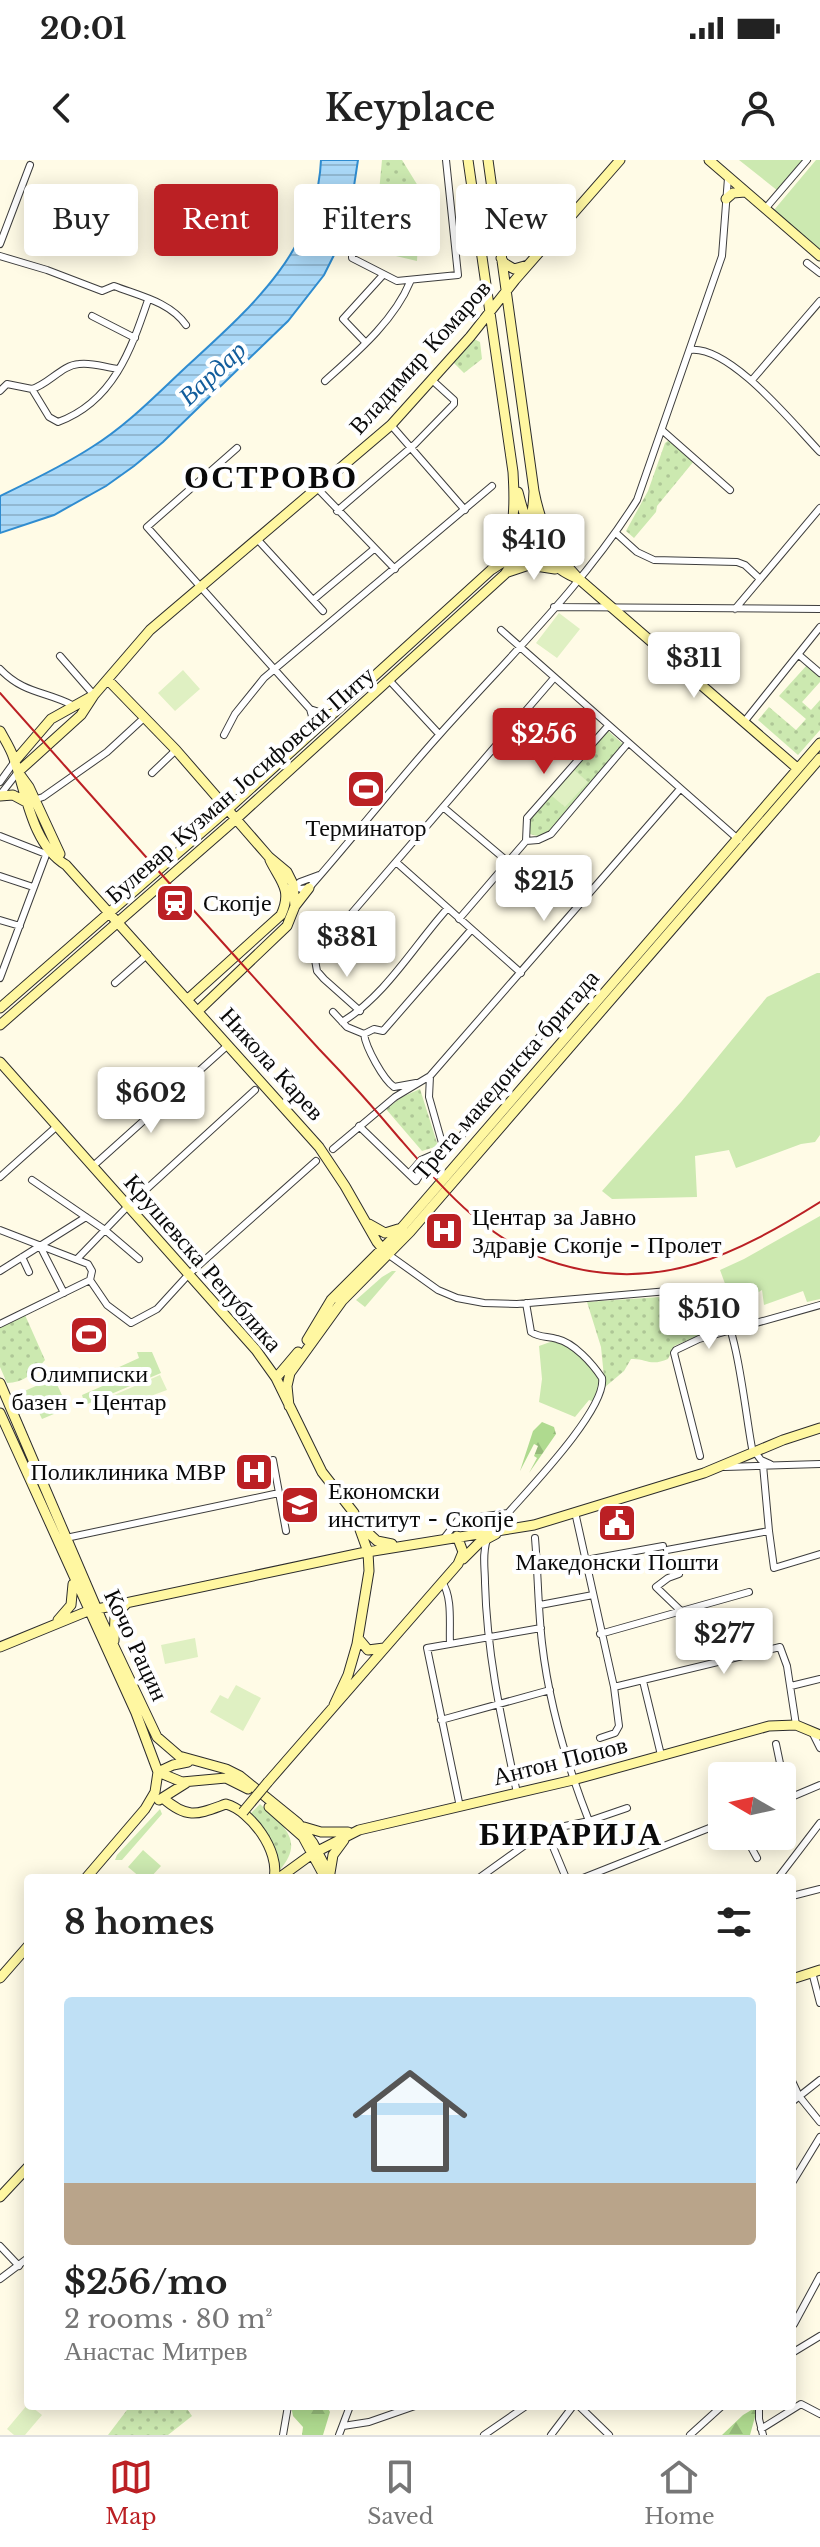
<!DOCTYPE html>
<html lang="en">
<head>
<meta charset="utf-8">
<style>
  body { margin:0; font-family:"Libre Baskerville",serif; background:#f2f2f2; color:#222; height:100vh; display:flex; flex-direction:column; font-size:30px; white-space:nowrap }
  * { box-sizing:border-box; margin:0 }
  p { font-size:26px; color:#767676 }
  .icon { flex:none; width:44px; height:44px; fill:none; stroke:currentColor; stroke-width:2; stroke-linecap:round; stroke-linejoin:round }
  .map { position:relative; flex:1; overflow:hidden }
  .sheet { position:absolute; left:24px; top:1714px; width:772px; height:536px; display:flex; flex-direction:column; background:#fff; border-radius:8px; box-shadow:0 4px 20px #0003 }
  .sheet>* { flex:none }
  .hud { position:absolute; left:24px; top:24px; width:772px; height:72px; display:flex; gap:16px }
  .needle { width:52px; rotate:279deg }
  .fabs { position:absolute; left:708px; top:1602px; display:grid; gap:16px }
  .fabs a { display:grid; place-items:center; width:88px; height:88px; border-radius:8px; background:#fff; box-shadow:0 4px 20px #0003; font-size:40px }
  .price { position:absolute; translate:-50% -68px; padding:0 18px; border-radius:8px; background:#fff; color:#222; font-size:26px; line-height:52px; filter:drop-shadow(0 2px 4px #0008) }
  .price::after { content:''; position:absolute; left:50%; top:48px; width:24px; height:18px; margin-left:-12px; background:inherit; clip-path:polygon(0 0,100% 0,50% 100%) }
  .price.current { background:#bb2024; color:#fff }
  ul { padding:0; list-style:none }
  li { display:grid; align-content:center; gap:16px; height:424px; padding:0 40px }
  li span { display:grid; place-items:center; height:248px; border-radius:8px; color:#555 }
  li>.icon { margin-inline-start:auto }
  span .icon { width:144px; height:144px; fill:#fffc; stroke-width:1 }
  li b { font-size:34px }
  h2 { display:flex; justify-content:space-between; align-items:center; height:96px; padding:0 40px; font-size:34px }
  .chip { padding:0 28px; border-radius:8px; background:#fff; box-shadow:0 4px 20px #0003; font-size:28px; line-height:72px }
  .chip.current { background:#bb2024; color:#fff }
  .status { display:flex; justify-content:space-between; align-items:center; height:56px; padding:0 40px; background:#fff; direction:ltr }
  .status svg { height:22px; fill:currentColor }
  header { display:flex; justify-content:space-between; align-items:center; height:104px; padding:0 40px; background:#fff; font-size:36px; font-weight:600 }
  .dock { display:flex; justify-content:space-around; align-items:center; height:112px; border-top:2px solid #e0e0e0; background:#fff; font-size:22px; color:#767676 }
  .dock a { display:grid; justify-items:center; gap:4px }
  .dock .current { color:#bb2024 }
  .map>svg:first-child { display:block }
  .grass { fill:#cce9b0 }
  .forest { fill:url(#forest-firs) }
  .park { fill:url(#park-dots) }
  .pitch { fill:#dff0c2 }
  .water { fill:url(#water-rules); stroke:#2f8cd0; stroke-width:2 }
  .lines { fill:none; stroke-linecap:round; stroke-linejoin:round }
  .street-casing { stroke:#3d3d3d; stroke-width:8 }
  .secondary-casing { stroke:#2c2c2c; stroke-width:11 }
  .street { stroke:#fff; stroke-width:6 }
  .secondary { stroke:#fff7a1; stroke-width:9 }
  .rail { stroke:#bb2024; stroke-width:2 }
  .secondary-bridge-casing { stroke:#2c2c2c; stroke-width:11; stroke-linecap:butt }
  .secondary-bridge { stroke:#fff7a1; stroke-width:9 }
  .labels { text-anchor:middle; stroke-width:8; stroke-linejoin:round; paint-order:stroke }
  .street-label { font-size:24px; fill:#0a0a0a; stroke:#fff }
  .poi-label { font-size:24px; fill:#0a0a0a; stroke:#fff }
  .water-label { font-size:26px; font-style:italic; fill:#125d9c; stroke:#fff }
  .district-label { font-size:32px; font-weight:bold; letter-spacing:2px; fill:#0a0a0a; stroke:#fff }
</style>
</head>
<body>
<div class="status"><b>20:01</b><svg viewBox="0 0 49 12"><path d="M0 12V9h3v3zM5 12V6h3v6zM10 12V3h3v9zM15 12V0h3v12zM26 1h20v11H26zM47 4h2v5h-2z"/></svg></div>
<header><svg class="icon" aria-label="back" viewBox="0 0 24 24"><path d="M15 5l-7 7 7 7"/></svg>Keyplace<svg class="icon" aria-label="person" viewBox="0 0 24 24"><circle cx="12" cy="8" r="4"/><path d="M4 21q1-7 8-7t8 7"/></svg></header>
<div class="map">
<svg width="820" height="2275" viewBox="0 0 820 2275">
  <defs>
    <pattern id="forest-firs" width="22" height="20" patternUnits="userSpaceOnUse" patternTransform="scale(2)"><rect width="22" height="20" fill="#afda8f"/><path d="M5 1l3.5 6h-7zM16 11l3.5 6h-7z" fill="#95ba7a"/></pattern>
    <pattern id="park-dots" width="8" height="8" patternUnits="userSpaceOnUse" patternTransform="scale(2)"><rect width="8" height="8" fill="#cce9b0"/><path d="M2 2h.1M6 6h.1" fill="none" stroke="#aec696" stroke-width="1.8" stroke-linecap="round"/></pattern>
    <pattern id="water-rules" width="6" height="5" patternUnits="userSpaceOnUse" patternTransform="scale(2)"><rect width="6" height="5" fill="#aad8f7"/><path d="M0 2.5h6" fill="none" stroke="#91b8d2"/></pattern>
  </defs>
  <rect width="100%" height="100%" fill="#fffbe6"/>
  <path class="grass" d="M739,0H806L778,31Z
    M816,0H820V90L774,50Z
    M817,813H820V975L815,982L801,984L736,1008L729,990L695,996L697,1037L612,1039L602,1031L681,942L767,837Z
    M820,1056V1139L807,1142L803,1131L764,1145L762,1130L744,1141L748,1160L739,1162L720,1110L744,1099Z
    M392,1111H396L365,1147L356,1140L382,1117Z
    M553,1181C571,1184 594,1205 600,1222L594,1242L589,1240L575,1257L539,1242L542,1219L539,1186Z
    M137,1192H152L161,1213L85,1245L82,1235L121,1218L117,1208L139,1198Z
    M54,1218L68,1248L42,1259L32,1238L24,1242L20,1233Z
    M160,1649L162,1654L122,1700H115L117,1695Z
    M143,1690L161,1706L150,1718H141L128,1707Z"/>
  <path class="forest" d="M542,1262L554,1267L556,1274L529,1313L537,1298L534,1296L538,1286L534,1284L520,1311L533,1271Z
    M291,2246H327L330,2252L323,2275H302L303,2267L293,2256Z
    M758,2246L750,2275H722L743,2255Z"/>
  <path class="park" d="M382,0H402L418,26L419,46L412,66L418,81L417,101L362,88L377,53Z
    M470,177L480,182L482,199L464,213L450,199Z
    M669,280L694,301L657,346L656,352L634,378L626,371L648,331L665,283Z
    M807,505L820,515V522L802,542L811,550L820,540V570L798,595L758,560L769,547L796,570L806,559L779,536Z
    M607,570L623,584L550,670L540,677L530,674L528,661L532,655Z
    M420,929L438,986L422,991L386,949L402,937Z
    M689,1135C704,1139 722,1149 723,1166L674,1186L668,1199C650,1207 646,1198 631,1199L624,1211L605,1227L601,1187L587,1142Z
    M25,1155L45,1200C34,1213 23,1223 7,1223L0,1207V1167Z
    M260,1644C283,1666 306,1680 279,1711L268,1681L251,1653Z
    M130,2246H185L192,2256L168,2275H108Z"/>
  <path class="pitch" d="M559,453L580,469L557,498L536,483Z
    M183,510L200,529L175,551L158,533Z
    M574,610L588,622L565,647L552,636Z
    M160,1215L167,1230L110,1251L105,1239Z
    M195,1478L198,1497L165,1504L161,1485Z
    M236,1525L261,1538L243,1571L210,1552L220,1535L228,1539Z
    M28,2244L42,2255L25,2275H14L7,2269Z"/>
  <path class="water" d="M321,0H358L350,52L334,95L324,115L288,161L163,282L134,306L106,326L54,355L0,373V336C31,321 63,306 92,287C126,266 155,236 185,208C247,151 317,92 321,0Z"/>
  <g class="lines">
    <g class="street-casing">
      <path id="street" d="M765,49L807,0
        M359,81L352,93V98L397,121L458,115L446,0
        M0,84L30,5
        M0,96L47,110L102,131L114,126C140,136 170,142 186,165
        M807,103L820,113
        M92,156L135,178
        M365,182L343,159L383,115
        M690,190C730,185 794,265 820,292
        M752,220L820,141
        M325,221C356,193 394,161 410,122
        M32,229L49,257L58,262C113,242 131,190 148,140
        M32,229C49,224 62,205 79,204C93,202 106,208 119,209
        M0,231L7,224L32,229
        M391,265L465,350
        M663,271L730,330
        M237,288L147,367L310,549L322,553H334
        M318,329L395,409
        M337,351L415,284L454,244V240L432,220
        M616,373L637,392L654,400L737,402L745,405L760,419
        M258,380L323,451
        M313,440L374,389
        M554,447L820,449
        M735,449L820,348
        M501,470L739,680
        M799,495L820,513
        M60,496L94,535
        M0,509C24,534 45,531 72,545
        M390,521L439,574
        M310,549L313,560L312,573
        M744,562L820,467
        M224,575L235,554L264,518L492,326
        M152,613L176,590
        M0,622L15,601
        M0,635L18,612
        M34,640L43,637L107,592L145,557
        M443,647L507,701
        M0,676L46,694
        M526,681L527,658L608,566
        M396,702L521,813
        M0,716L33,727
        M291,726L301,729L309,728C354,677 395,624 440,574C508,498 583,426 637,340L722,96L728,18
        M294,727L300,722L319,715
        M459,759L526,681L538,680L551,674L628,583
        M0,760L20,766
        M0,818L49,687
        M115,823L148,794
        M360,851L324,819L317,811L315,800L320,790L554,518
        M333,852L347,867L364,874C366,888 383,919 394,927L416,923
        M342,862C386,835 413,787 447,749
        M364,874L374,869L383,871L471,770
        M430,916L429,937L444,990
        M359,966L416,1021C423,1008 438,1002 444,990
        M333,989L395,937L430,916L680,629
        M92,1007L228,885
        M409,1014L421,1000L444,990L461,977L479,948L546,869
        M0,1017L56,967
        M32,1020L105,1070L139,1099
        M0,1070L88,1104L92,1111L90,1120L107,1145L131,1163L157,1149L189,1114L316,1001
        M40,1086L64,1133
        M389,1095L438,1130L457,1138L484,1143L517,1144L680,1130C695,1131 710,1135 720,1147C737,1166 746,1258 752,1288L761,1300L770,1304
        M22,1097L29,1112
        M77,1099L128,1046L255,930
        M0,1111L86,1057
        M0,1164L90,1120
        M700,1296L674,1193L676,1190L699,1179L820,1145
        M273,1300L286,1371
        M725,1307L820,1304
        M575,1352L614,1527L619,1566L615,1573L600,1578
        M769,1371L774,1408L820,1394
        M445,1377L458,1360L508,1353C530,1328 607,1248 602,1218C592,1203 574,1183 557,1179C547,1176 540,1178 531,1172L526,1143
        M66,1378L279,1333
        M535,1378C538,1413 538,1448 542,1483C549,1544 567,1605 589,1661
        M487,1380C482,1393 485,1409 485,1423C487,1496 502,1562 517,1633
        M667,1390L769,1371L763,1305
        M586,1400L663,1386
        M679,1414L668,1418L656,1427L682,1452
        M442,1422C453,1437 449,1466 450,1484
        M540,1445L593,1435
        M600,1474L749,1432
        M643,1521L661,1595
        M791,1526L820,1519
        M614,1527L780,1487L787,1506L796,1565
        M441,1560L550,1530
        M812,1572L820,1588
        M761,1616L781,1608L776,1584
        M782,1641L820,1625
        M460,1647L427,1488L541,1468
        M546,1670L566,1718
        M745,1676L757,1698
        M479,1718L546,1670L589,1661L627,1648
        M583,1718L722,1663
        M778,1718L820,1663
        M792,1736L820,1729
        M812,1812L820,1843
        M792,1921L799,1936L820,1962
        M792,1942L820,1920
        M792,2023L820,1977
        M0,2086L19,2106
        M0,2119L28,2098
        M794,2164L820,2116
        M792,2193L820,2176
        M579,2246L609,2275
        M759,2246V2259L763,2275
        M343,2266L369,2262L415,2246
        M761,2269L801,2244L820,2254
        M283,2275L288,2246
        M339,2275L350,2246
        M484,2275L526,2246
        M551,2275L573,2246
        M690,2275L722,2246"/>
    </g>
    <g class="secondary-casing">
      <path id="secondary" d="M468,0L513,312C515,345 516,375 496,404
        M488,0L534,331C541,367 553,392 579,419L797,608
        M709,0L820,96
        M726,39L733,33L745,32
        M501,98L504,103L514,109L528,105
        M518,332C527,368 538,402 576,418
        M508,412L529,405L555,409
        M108,520L176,590L269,697L287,712L293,724L295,746L287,766L198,851
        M0,571C5,580 11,589 14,599C26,632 32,685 66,705L319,987L345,1026L377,1082L386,1093
        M15,601L51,559L94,535
        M18,612L81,555L94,535L150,470L391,265L470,177L515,120L620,0
        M18,612L29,627L60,694
        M0,636L13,635L26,642
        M295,746L309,728
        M188,839L281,755C293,729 280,721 270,700
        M0,848L227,650L491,410C516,392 536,389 564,403
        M0,865L236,659L505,414C524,387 533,365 534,331
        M0,902L256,1190L276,1218L322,1312L354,1353L368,1392L369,1411L357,1484L348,1515L334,1545
        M369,1064L385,1073L398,1069
        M307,1180L331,1140L391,1080L820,583
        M276,1218L298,1192
        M0,1223L102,1461L157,1577L179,1596L226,1609L240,1616L298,1663L313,1683L331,1718
        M289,1246L287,1226L290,1213L342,1141L410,1072L820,598
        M0,1253L136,1553L158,1612L155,1632L145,1649L86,1718
        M364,1369L377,1381L392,1384
        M463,1399L479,1383L496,1374
        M58,1460L71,1445L73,1424
        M358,1478L368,1490L384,1488
        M114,1481L115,1456L126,1444
        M0,1487L88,1451L361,1393L534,1365L704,1313L783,1280L820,1268
        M158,1612L182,1622L226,1618L248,1629
        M158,1612L173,1605L188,1602
        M268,1622L458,1404L463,1392L457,1376
        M163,1638C188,1660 198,1654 226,1644C251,1651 280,1691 274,1718
        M159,1640L186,1623
        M269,1647L303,1677L322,1712
        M304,1667L321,1672H348
        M330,1713L333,1695L344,1680
        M279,1718L312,1694L359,1670L573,1620L769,1566L796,1565L820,1575
        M0,1818L28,1786
        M792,1819L820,1810
        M0,2037L28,2007"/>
    </g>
    <use href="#street" class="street"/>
    <use href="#secondary" class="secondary"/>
    <path class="rail" d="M0,533C106,652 211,771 319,889C347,918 374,948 400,979C446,1032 489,1083 559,1104C659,1134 737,1094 820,1042"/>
    <g class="secondary-bridge-casing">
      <path id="secondary-bridge" d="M243,1652L268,1622"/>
    </g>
    <use href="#secondary-bridge" class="secondary-bridge"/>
  </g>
  <defs>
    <g id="stadium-square" transform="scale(2)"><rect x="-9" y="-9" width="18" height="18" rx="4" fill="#bb2024" stroke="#fff"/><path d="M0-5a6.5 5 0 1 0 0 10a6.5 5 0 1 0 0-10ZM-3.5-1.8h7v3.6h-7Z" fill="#fff"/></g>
    <g id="station-square" transform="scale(2)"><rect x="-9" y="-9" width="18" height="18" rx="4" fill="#bb2024" stroke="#fff"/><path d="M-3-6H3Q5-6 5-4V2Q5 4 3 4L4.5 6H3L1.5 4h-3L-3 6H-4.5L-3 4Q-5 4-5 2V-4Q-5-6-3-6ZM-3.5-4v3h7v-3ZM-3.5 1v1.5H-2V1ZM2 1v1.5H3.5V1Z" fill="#fff"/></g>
    <g id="hospital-square" transform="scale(2)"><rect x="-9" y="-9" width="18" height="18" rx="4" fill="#bb2024" stroke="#fff"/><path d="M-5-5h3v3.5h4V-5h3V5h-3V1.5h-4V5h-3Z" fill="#fff"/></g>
    <g id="university-square" transform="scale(2)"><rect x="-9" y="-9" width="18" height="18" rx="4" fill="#bb2024" stroke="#fff"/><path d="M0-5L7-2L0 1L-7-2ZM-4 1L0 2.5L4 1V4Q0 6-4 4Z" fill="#fff"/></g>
    <g id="civic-square" transform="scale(2)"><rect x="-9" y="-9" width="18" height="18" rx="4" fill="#bb2024" stroke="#fff"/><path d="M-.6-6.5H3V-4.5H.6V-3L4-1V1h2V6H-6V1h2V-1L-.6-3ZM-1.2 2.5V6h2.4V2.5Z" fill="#fff"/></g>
  </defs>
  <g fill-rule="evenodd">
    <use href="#stadium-square" x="366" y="629"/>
    <use href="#station-square" x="175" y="743"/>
    <use href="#hospital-square" x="444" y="1071"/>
    <use href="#stadium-square" x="89" y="1175"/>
    <use href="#hospital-square" x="254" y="1312"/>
    <use href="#university-square" x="300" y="1345"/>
    <use href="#civic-square" x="617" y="1363"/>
  </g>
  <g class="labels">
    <g class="street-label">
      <text transform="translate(420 197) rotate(-48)" y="8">Владимир Комаров</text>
      <text transform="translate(240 625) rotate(-41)" y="8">Булевар Кузман Јосифовски Питу</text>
      <text transform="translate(272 904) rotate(48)" y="8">Никола Карев</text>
      <text transform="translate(506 915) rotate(-49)" y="8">Трета македонска бригада</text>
      <text transform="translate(203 1103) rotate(49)" y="8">Крушевска Република</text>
      <text transform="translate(136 1485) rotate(65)" y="8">Кочо Рацин</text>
      <text transform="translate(560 1601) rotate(-14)" y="8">Антон Попов</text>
    </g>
    <g class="poi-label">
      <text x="366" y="676">Терминатор</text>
      <text x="203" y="751" text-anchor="start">Скопје</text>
      <text x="472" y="1065" text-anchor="start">Центар за Јавно<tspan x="472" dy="28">Здравје Скопје - Пролет</tspan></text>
      <text x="89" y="1222">Олимписки<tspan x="89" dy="28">базен - Центар</tspan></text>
      <text x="226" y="1320" text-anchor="end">Поликлиника МВР</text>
      <text x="328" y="1339" text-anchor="start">Економски<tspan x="328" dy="28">институт - Скопје</tspan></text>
      <text x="617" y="1410">Македонски Пошти</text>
    </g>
    <g class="water-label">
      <text transform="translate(212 213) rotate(-43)" y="9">Вардар</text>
    </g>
    <g class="district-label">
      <text x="271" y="328">ОСТРОВО</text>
      <text x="571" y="1685">БИРАРИЈА</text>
    </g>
  </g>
</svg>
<div class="fabs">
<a><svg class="needle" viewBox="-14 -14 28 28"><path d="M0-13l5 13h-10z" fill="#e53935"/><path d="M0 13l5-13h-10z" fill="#767676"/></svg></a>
</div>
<b class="price" style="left:534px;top:422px">$410</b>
<b class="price" style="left:694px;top:540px">$311</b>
<b class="price current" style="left:544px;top:616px">$256</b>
<b class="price" style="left:544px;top:763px">$215</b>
<b class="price" style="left:347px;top:819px">$381</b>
<b class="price" style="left:151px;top:975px">$602</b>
<b class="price" style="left:709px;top:1191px">$510</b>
<b class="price" style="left:724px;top:1516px">$277</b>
<div class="hud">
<a class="chip">Buy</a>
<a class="chip current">Rent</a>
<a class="chip">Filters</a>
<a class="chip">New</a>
</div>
<section class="sheet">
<h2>8 homes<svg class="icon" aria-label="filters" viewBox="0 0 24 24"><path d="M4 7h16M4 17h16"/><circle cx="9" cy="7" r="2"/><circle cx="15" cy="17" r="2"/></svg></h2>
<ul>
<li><span style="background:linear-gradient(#bfe0f5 75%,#b9a48a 0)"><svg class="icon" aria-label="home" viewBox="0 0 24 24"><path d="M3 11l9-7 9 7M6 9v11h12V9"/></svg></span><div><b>$256/mo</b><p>2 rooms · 80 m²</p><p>Анастас Митрев</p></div></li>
</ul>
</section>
</div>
<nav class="dock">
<a class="current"><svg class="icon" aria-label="map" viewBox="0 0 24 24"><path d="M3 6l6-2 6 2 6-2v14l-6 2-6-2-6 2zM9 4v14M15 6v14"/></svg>Map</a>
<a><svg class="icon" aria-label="saved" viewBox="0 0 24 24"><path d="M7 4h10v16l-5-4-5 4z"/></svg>Saved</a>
<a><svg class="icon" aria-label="home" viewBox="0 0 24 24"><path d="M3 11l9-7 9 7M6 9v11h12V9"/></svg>Home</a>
</nav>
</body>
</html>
